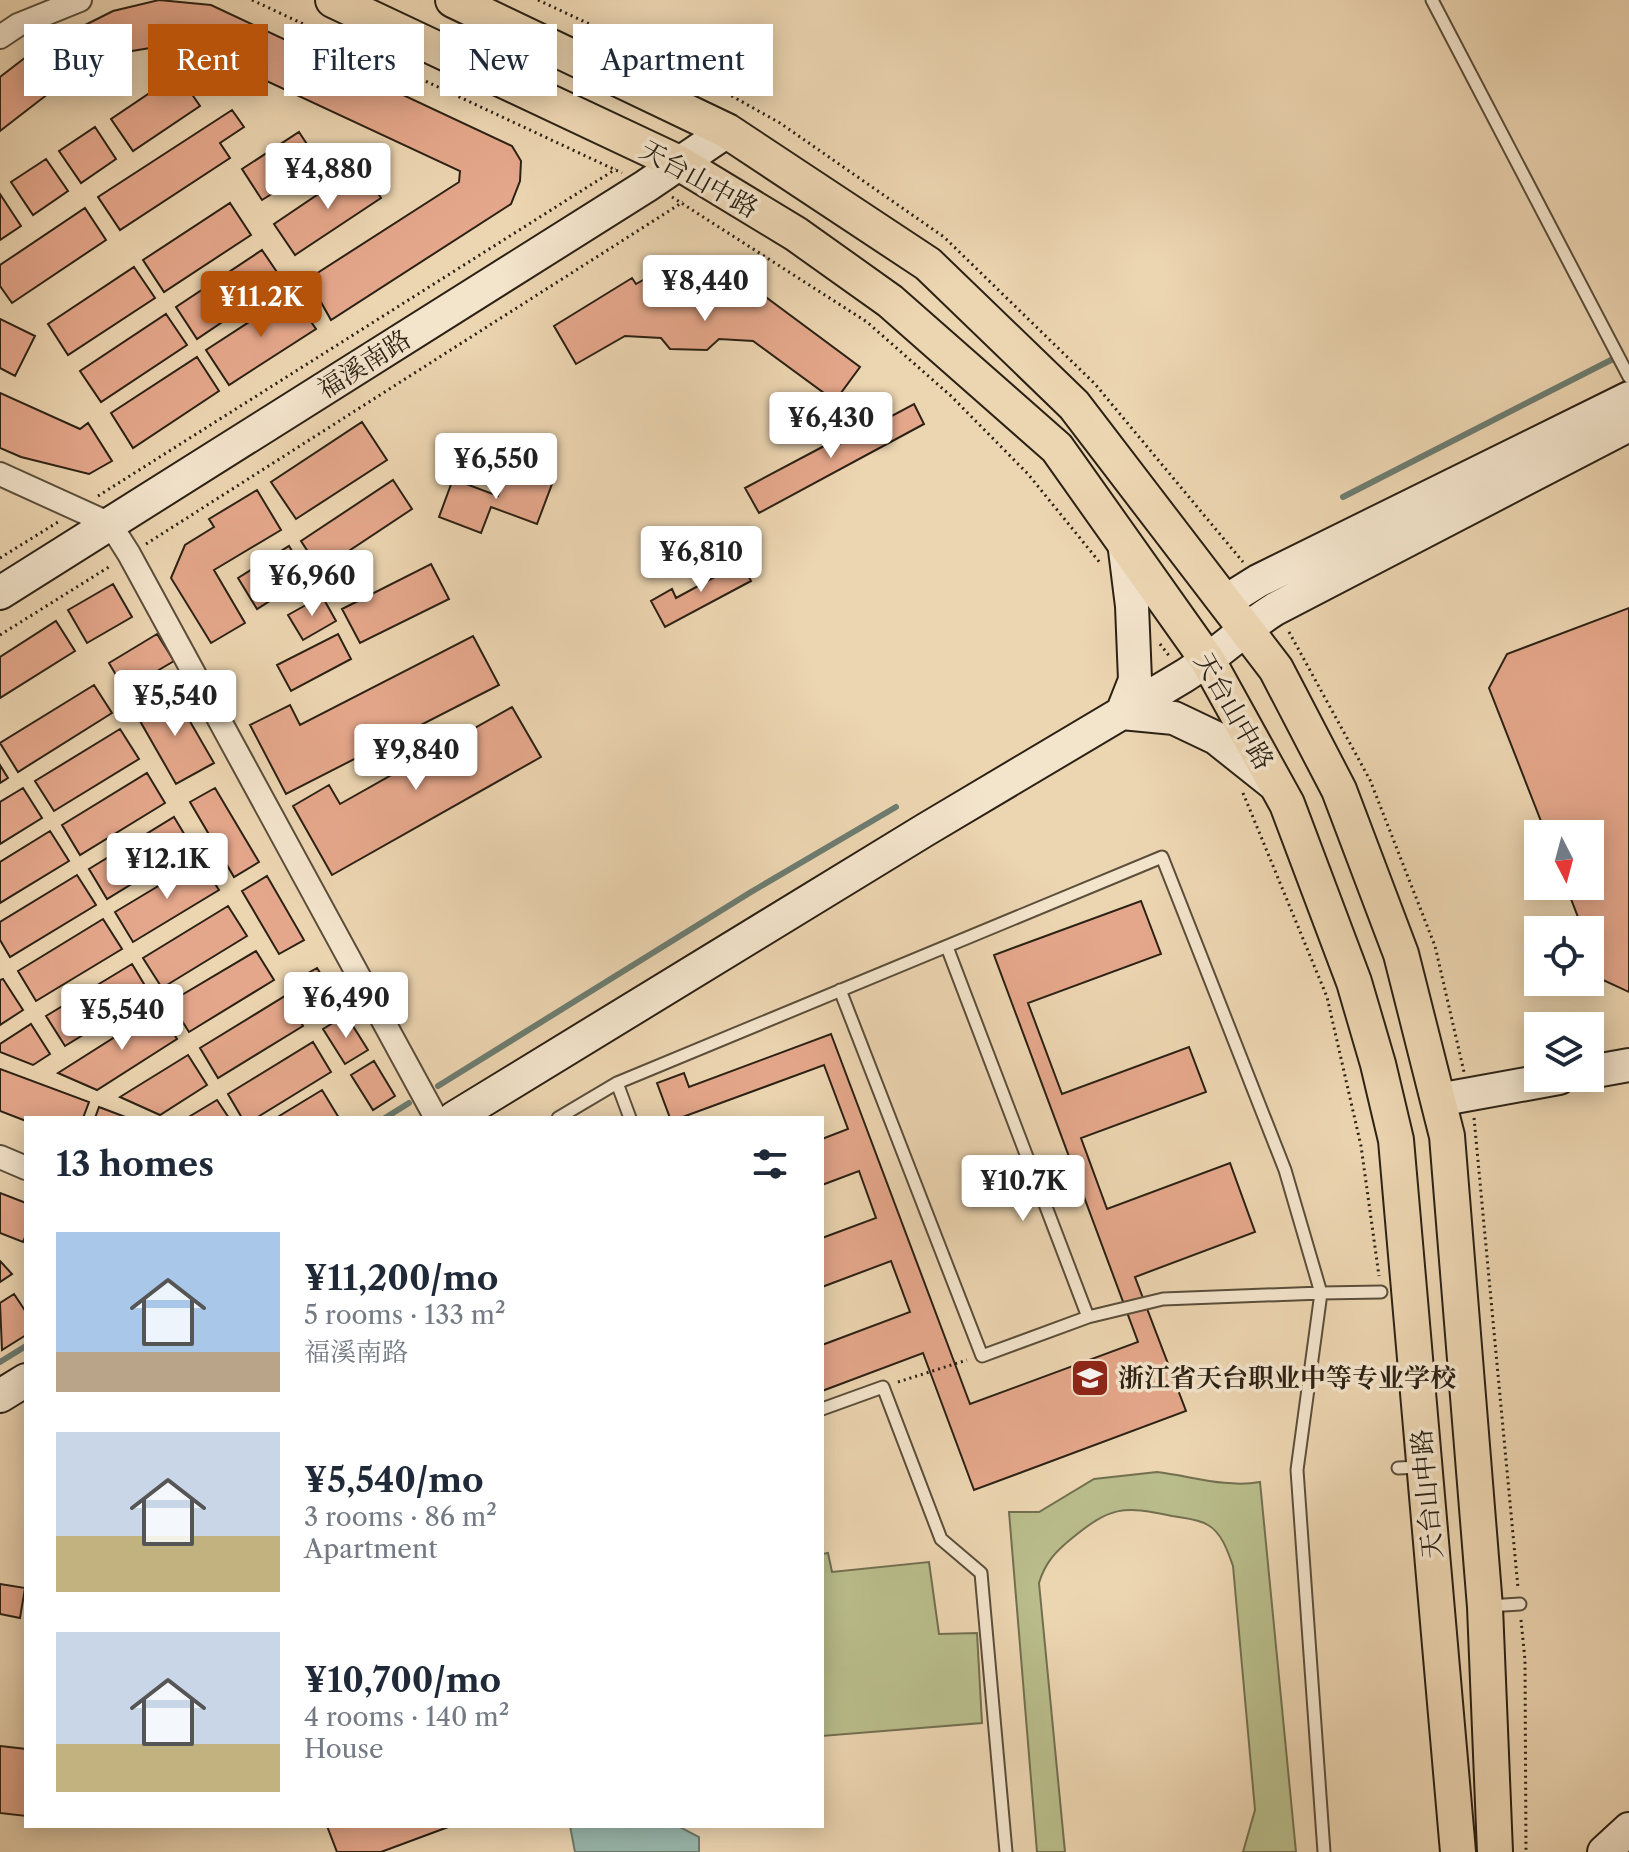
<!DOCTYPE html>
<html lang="en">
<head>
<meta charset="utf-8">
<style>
  body { margin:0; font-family:"Libre Caslon Text","Noto Serif SC",serif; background:#f6f6f7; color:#1f2937; height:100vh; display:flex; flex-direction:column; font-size:30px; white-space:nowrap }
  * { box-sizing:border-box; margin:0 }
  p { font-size:26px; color:#747a83 }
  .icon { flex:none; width:44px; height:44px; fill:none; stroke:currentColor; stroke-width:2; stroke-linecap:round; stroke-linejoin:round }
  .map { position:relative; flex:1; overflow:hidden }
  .drawer { position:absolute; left:24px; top:1116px; width:800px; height:712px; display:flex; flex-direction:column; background:#fff; border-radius:0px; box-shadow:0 4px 20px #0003 }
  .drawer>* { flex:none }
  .banner { position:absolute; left:24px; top:24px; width:800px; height:72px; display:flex; gap:16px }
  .needle { width:52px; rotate:174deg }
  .controls { position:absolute; left:1524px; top:820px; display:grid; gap:16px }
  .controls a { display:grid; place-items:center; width:80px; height:80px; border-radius:0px; background:#fff; box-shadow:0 4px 20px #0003; font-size:40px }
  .price { position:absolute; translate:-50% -68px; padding:0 18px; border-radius:8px; background:#fff; color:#222; font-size:26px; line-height:52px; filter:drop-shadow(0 2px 4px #0008) }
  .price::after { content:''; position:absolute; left:50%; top:48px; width:24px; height:18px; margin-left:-12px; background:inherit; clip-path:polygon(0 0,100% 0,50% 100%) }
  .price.on { background:#b45309; color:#fff }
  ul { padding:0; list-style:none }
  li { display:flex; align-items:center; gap:24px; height:200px; padding:0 32px }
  li span { display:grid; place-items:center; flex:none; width:224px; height:160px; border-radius:0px; color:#555 }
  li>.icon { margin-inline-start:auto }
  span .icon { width:96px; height:96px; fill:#fffc; stroke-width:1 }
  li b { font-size:34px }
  h2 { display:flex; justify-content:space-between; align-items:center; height:96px; padding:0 32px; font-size:34px }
  .tag { padding:0 28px; border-radius:0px; background:#fff; box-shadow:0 4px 20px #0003; font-size:28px; line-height:72px }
  .tag.on { background:#b45309; color:#fff }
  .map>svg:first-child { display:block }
  .green { fill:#b9bd8b; stroke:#726f50; stroke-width:2 }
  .water { fill:#99b8ad; stroke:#6d7c70; stroke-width:2 }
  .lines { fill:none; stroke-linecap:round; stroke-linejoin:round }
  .stream { stroke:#6d7c70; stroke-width:6 }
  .building { fill:#e5a78b; stroke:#2b2114; stroke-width:2 }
  .lane-casing { stroke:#5b4e3b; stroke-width:15 }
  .street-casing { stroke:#5b4e3b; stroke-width:26 }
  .secondary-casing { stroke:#2b2114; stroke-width:36 }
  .primary-casing { stroke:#2b2114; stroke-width:38 }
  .path { stroke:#2b2114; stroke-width:3; stroke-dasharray:2 4; stroke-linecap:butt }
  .lane { stroke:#f3e4cc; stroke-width:11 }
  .street { stroke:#f3e4cc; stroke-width:22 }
  .secondary { stroke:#f3e4cc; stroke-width:32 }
  .primary { stroke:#ecd5b1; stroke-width:34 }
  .labels { text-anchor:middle; stroke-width:7; stroke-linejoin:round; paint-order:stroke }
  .street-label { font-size:26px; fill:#2b2114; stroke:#f3e4cc }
  .poi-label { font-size:26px; font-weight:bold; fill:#2b2114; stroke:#f3e4cc; text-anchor:start }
</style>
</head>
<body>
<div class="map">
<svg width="1629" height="1852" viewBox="0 0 1629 1852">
  <rect width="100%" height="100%" fill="#ecd5b1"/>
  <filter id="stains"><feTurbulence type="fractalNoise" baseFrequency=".0025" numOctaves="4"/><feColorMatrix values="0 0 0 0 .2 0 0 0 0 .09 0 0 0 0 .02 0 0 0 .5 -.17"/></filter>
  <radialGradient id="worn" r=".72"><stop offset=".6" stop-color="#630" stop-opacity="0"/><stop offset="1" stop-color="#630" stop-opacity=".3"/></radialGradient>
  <path class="green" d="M1157,1472C1191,1476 1226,1488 1260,1482L1296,1852H1243L1255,1810L1233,1566C1228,1552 1222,1533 1208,1525C1199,1519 1183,1518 1172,1516C1122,1505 1110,1507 1071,1539C1055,1552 1045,1563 1039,1583L1065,1852H1037L1009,1512H1039L1094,1479Z
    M828,1553L832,1572L929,1562L939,1634L977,1633L982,1723L822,1736V1554Z"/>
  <path class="water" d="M570,1826H678L699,1837V1852H575Z"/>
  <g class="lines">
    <path class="stream" d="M1343,497L1613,359
      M438,1086L751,892L896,807
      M385,1118L409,1103
      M0,1362L26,1346"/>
  </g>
  <path class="building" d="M159,0L211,5L512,146L521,161L520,181L511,204L331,320L308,279L459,182L460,171L200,50L168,45L126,52L53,90L0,131V77L35,50L113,11Z
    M178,74L200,106L133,151L111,119Z
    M232,110L244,127L220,143L230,158L120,230L98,197Z
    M95,127L116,159L81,183L59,151Z
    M299,132L320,164L262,200L242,169Z
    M46,159L68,191L33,215L11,182Z
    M360,166L381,198L295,255L274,224Z
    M0,194L21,226L0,240Z
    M230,203L251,235L164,292L143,260Z
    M85,208L106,240L12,303L0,286V265Z
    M262,250L283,281L197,339L176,307Z
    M691,264L711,266L736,275L860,367L835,401L753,341L719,339L707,350L670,349L661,338L625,336L576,364L554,326L632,278L636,284L661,270Z
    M134,267L155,298L68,355L48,324Z
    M292,294L316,329L229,385L206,350Z
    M166,314L187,345L101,402L80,371Z
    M0,319L35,336L15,376L0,368Z
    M197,357L219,391L133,448L111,413Z
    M0,393L80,429L88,423L112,461L89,474L21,457L0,448Z
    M914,404L924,424L759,513L745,488L826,445L828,450Z
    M362,422L387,460L296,519L271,482Z
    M509,467L552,484L537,524L491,507L481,533L439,517L453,479L498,496Z
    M393,480L412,509L320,570L301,541Z
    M257,490L281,530L214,570L245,623L211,643L171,578L185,545L214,527L209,519Z
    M289,546L308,577L257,609L238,578Z
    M738,557L751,581L665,627L651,601L672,589L676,598L726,571L722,565Z
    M431,564L449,599L360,643L342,609Z
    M113,584L132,617L87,643L68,610Z
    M322,596L336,621L303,640L288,615Z
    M1629,608V992L1603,980L1590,947V930H1583L1566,886H1590V834H1546L1489,688L1507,654Z
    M56,621L75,651L0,698V657Z
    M157,634L174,661L125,690L109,663Z
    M338,634L351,659L291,691L277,665Z
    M473,636L499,685L286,794L250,725L290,705L300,725Z
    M94,685L112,713L18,772L0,743Z
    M173,692L214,763L176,784L136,714Z
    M512,707L541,757L332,875L293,806L329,785L340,804Z
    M120,729L139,759L54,811L35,781Z
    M0,765L8,778L0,783Z
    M147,773L165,803L80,855L62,825Z
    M23,788L42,818L0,844V802Z
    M215,788L259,862L234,877L190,802Z
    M174,817L192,847L107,899L89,869Z
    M50,831L69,861L0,903V862Z
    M200,861L219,890L133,942L115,912Z
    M77,875L96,905L10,957L0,940V922Z
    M267,876L304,940L279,954L242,891Z
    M1141,901L1161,954L1028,1003L1062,1094L1189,1047L1206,1092L1081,1138L1107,1209L1230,1163L1255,1232L1135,1277L1186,1411L974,1490L923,1353L822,1391V1345L910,1312L891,1261L822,1287V1238L876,1218L859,1171L822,1185V1139L848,1129L824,1065L680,1118H670L657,1083L684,1073L689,1087L831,1034L970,1404L1138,1342L994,955Z
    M228,906L247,936L162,988L143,958Z
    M103,919L122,949L36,1001L18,971Z
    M256,951L274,980L189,1032L170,1002Z
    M132,964L150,994L65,1046L46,1016Z
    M317,968L339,1003L316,1016L294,981Z
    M3,979L23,1010L0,1025V980Z
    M285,996L303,1026L218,1078L200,1048Z
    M159,1009L177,1039L97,1090L58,1073Z
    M346,1015L368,1050L345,1064L323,1029Z
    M31,1024L50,1054L33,1065L0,1052V1044Z
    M313,1042L331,1072L256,1118H242L228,1094Z
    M188,1055L207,1085L160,1115L120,1097Z
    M374,1061L395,1096L373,1110L351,1075Z
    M0,1069L89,1102L83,1118H26V1121L0,1111Z
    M322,1090L339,1118H276Z
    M217,1100L229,1118H187Z
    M99,1107L128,1118H95Z
    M0,1193L26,1203V1235L23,1242L0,1233Z
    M0,1261L12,1274L0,1282Z
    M14,1294L26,1312V1335L2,1350L0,1303Z
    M0,1584L25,1588L20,1618L0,1614Z
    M0,1746L26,1749V1816L0,1813Z
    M327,1826H451L381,1852H337Z"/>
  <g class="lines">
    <g class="lane-casing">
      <path id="lane" d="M1432,0L1629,377
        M840,990L982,1356L1088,1317L947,947
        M617,1083L630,1118
        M558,1118L617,1083L1162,857L1285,1170L1321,1293L1163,1299L1088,1317
        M822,1409L883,1387L941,1539L981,1573L1006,1852
        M1398,1468L1421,1467
        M1488,1606L1520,1604
        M1324,1852L1297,1470L1321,1293L1381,1292"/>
    </g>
    <g class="street-casing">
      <path id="street" d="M0,37L18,25L80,0
        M0,474L110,524L129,554L436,1118
        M0,1157L26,1168"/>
    </g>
    <g class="secondary-casing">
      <path id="secondary" d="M1124,542L1132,606L1135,680L1122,713L1174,718L1216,738L1275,785
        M0,593L646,186L727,131
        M1226,601L1258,581L1629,398
        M1590,1072L1629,1065
        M1438,1100L1559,1078
        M454,1118L925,830L1184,676C1216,656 1243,629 1275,609L1629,425
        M0,1396L26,1380
        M1604,1852L1629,1829"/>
    </g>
    <g class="primary-casing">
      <path id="primary" d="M333,0L679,163L796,234L890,301L1057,448L1208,661L1287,804L1354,982L1378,1064L1396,1140L1458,1852
        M453,0L727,131L928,264L1074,405L1276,669L1339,790L1401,954L1447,1136L1485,1607L1495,1852"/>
    </g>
    <path class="path" d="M252,0L622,173
      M538,0L671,62L780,123L944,237L1095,384L1243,562
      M672,197L867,322L951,396L1028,474L1101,564
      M98,496L616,169
      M146,544L683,202
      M0,558L58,522
      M1289,632L1370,780L1435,946L1464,1072
      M0,635L112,565
      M1160,644L1170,657
      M1243,793L1327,997L1361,1146L1379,1276
      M1474,1118L1518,1588
      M898,1382L967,1360
      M1521,1620L1525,1660L1526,1852"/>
    <use href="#lane" class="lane"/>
    <use href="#street" class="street"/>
    <use href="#secondary" class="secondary"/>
    <use href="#primary" class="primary"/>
  </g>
  <defs>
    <g id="school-square" transform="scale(2)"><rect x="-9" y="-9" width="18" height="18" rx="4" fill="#8f2418" stroke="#f3e4cc"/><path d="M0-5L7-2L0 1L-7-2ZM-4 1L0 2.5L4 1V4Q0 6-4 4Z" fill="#fff"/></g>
  </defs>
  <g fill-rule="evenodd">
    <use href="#school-square" x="1090" y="1378"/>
  </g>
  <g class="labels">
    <g class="street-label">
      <text transform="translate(699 179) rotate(29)" y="9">天台山中路</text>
      <text transform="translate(364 364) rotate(-32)" y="9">福溪南路</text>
      <text transform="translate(1234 711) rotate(60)" y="9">天台山中路</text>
      <text transform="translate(1427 1494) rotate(-95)" y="9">天台山中路</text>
    </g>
    <g class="poi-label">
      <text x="1118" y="1387">浙江省天台职业中等专业学校</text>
    </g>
  </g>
  <rect width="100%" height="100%" filter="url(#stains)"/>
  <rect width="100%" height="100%" fill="url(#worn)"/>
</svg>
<div class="controls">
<a><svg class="needle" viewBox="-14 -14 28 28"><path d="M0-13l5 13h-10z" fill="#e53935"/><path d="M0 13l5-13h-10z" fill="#747a83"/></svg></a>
<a><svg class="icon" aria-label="locate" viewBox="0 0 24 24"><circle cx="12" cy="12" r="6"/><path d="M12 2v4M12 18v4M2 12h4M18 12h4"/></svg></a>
<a><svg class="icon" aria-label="layers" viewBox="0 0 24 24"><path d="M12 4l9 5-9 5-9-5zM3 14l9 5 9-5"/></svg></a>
</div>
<b class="price" style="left:328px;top:211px">¥4,880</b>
<b class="price" style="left:705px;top:323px">¥8,440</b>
<b class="price on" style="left:261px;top:339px">¥11.2K</b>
<b class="price" style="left:831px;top:460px">¥6,430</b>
<b class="price" style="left:496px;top:501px">¥6,550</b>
<b class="price" style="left:701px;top:594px">¥6,810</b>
<b class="price" style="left:312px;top:618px">¥6,960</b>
<b class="price" style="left:175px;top:738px">¥5,540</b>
<b class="price" style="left:416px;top:792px">¥9,840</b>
<b class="price" style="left:167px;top:901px">¥12.1K</b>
<b class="price" style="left:346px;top:1040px">¥6,490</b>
<b class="price" style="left:122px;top:1052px">¥5,540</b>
<b class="price" style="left:1023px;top:1223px">¥10.7K</b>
<div class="banner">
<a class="tag">Buy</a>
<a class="tag on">Rent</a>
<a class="tag">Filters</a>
<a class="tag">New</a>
<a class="tag">Apartment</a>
</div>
<section class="drawer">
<h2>13 homes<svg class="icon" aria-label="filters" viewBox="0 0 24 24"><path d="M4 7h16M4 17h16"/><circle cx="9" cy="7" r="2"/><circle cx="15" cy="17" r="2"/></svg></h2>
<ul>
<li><span style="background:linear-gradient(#a9c7e8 75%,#b9a48a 0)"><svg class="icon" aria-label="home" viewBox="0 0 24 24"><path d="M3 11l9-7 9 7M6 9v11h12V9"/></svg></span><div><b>¥11,200/mo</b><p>5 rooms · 133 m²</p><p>福溪南路</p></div></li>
<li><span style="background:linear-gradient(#c9d6e8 65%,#c2b280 0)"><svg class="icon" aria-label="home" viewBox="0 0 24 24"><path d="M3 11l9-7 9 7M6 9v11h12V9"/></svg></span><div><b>¥5,540/mo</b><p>3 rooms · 86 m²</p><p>Apartment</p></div></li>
<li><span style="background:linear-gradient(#c9d6e8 70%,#c2b280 0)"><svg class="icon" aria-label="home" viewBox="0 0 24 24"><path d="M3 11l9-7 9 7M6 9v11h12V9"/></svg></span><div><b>¥10,700/mo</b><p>4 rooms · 140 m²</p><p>House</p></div></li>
</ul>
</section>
</div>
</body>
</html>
